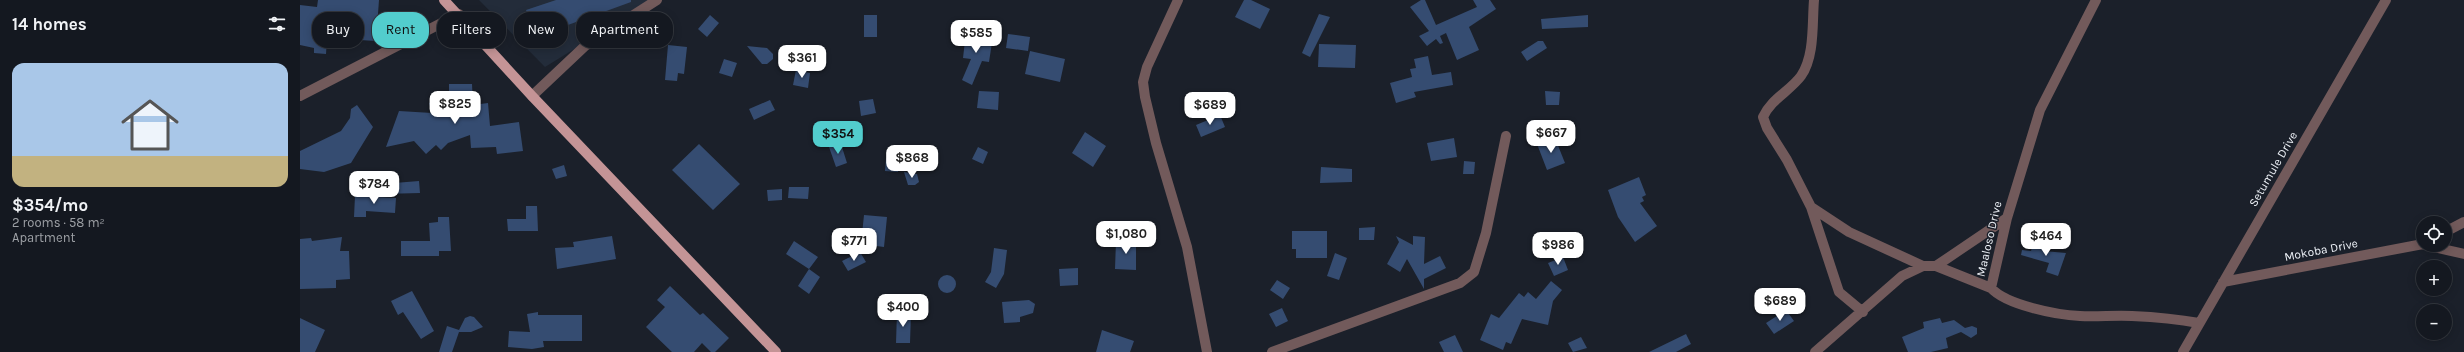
<!DOCTYPE html>
<html lang="en">
<head>
<meta charset="utf-8">
<style>
  body { margin:0; font-family:Karla,sans-serif; background:#1d2129; color:#f1f3f6; height:100vh; display:flex; flex-direction:column; font-size:15px; white-space:nowrap }
  * { box-sizing:border-box; margin:0 }
  p { font-size:13px; color:#9da0a5 }
  .icon { flex:none; width:22px; height:22px; fill:none; stroke:currentColor; stroke-width:2; stroke-linecap:round; stroke-linejoin:round }
  .map { position:relative; flex:1; overflow:hidden }
  .drawer { display:flex; flex-direction:column; background:#141820; width:300px }
  .drawer>* { flex:none }
  .banner { position:absolute; left:12px; top:12px; width:380px; height:36px; display:flex; gap:8px }
  .buttons { position:absolute; left:2116px; top:216px; display:grid; gap:8px }
  .buttons a { display:grid; place-items:center; width:36px; height:36px; border-radius:50%; background:#141820; box-shadow:0 2px 10px #0003,0 0 0 1px #33373e; font-size:20px }
  .price { position:absolute; translate:-50% -34px; padding:0 9px; border-radius:8px; background:#fff; color:#222; font-size:13px; line-height:26px; filter:drop-shadow(0 1px 2px #0008) }
  .price::after { content:''; position:absolute; left:50%; top:24px; width:12px; height:9px; margin-left:-6px; background:inherit; clip-path:polygon(0 0,100% 0,50% 100%) }
  .price.on { background:#52cdcd; color:#111 }
  ul { padding:0; list-style:none }
  li { display:grid; align-content:center; gap:8px; height:212px; padding:0 12px }
  li span { display:grid; place-items:center; height:124px; border-radius:12px; color:#555 }
  li>.icon { margin-inline-start:auto }
  span .icon { width:72px; height:72px; fill:#fffc; stroke-width:1 }
  li b { font-size:17px }
  h2 { display:flex; justify-content:space-between; align-items:center; height:48px; padding:0 12px; font-size:17px }
  .tag { padding:0 14px; border-radius:16px; background:#141820; box-shadow:0 2px 10px #0003,0 0 0 1px #33373e; font-size:14px; line-height:36px }
  .tag.on { background:#52cdcd; color:#111 }
  main { display:flex; flex:1; min-height:0 }
  .map>svg:first-child { display:block }
  .built { fill:#232c3a }
  .building { fill:#354c71 }
  .lines { fill:none; stroke-linecap:round; stroke-linejoin:round }
  .minor { stroke:#725a5b; stroke-width:10 }
  .major { stroke:#c49496; stroke-width:10 }
  .labels { text-anchor:middle; stroke-width:3; stroke-linejoin:round; paint-order:stroke }
  .street-label { font-size:12px; fill:#eef2f8; stroke:#1b202a }
</style>
</head>
<body>
<main>
<section class="drawer">
<h2>14 homes<svg class="icon" aria-label="filters" viewBox="0 0 24 24"><path d="M4 7h16M4 17h16"/><circle cx="9" cy="7" r="2"/><circle cx="15" cy="17" r="2"/></svg></h2>
<ul>
<li><span style="background:linear-gradient(#a9c7e8 75%,#c2b280 0)"><svg class="icon" aria-label="home" viewBox="0 0 24 24"><path d="M3 11l9-7 9 7M6 9v11h12V9"/></svg></span><div><b>$354/mo</b><p>2 rooms · 58 m²</p><p>Apartment</p></div></li>
</ul>
</section>
<div class="map">
<svg width="2164" height="352" viewBox="0 0 2164 352">
  <rect width="100%" height="100%" fill="#1b202a"/>
  <path class="built" d="M179,0H354L245,67Z"/>
  <path class="building" d="M18,0H79L76,41L27,38L26,54L14,53V48L0,45V5L17,7Z
    M256,0H331V2L235,37L226,10Z
    M944,0H951L970,9L960,29L935,17Z
    M1121,0H1125L1136,25L1177,7L1173,0H1190L1196,9L1169,27L1179,50L1157,60L1146,33L1140,36L1143,43L1140,44L1136,39L1127,46L1119,36L1129,31L1110,7Z
    M1019,14L1030,17L1010,57L1002,53Z
    M410,15L419,23L407,37L398,29Z
    M564,15H577V37H564Z
    M1288,15V27L1242,29L1241,19Z
    M666,32L693,36L689,62L682,61L672,85L662,80L671,59L663,58Z
    M708,34L730,37L728,51L706,48Z
    M1238,41H1243L1247,48L1227,61L1221,52Z
    M1019,44L1056,45L1055,68L1018,67Z
    M368,45L387,47L384,74L378,73L377,81L365,80Z
    M447,46L467,48L473,54V59L467,64H462Z
    M730,51L765,59L760,82L725,74Z
    M1128,56L1132,75L1151,72L1153,85L1114,92L1116,97L1096,103L1090,83L1112,77L1110,69L1116,68L1114,59Z
    M424,59L437,63L432,77L419,73Z
    M496,70L510,73L508,88L493,85Z
    M149,84H172L173,105L188,103L190,126L219,122L223,151L197,154L196,147L171,148L170,135L148,143L141,150L136,145L126,154L114,141L86,147L99,111L132,113L129,103L149,95Z
    M679,91L699,92L698,110L677,108Z
    M1245,91L1260,92L1259,105H1246Z
    M573,99L576,113L561,116L559,101Z
    M470,100L475,110L454,120L449,109Z
    M57,105L73,127L51,163L24,172L0,169V151L41,131L50,118L51,109Z
    M920,115L925,127L901,137L896,125Z
    M785,132L806,146L793,167L772,153Z
    M1154,138L1157,157L1131,161L1127,143Z
    M1255,138L1265,163L1247,170L1237,144Z
    M399,144L440,184L413,210L372,170Z
    M541,144L547,163L536,167L529,147Z
    M678,147L688,152L683,164L672,159Z
    M586,158L599,160L598,172L585,171Z
    M1164,161L1175,162L1174,174H1163Z
    M264,165L267,176L256,179L252,169Z
    M1021,167L1052,169V182L1020,183Z
    M604,172L617,174L619,182L615,185H608Z
    M1339,177L1346,195L1342,197L1344,201L1340,203L1357,226L1335,242L1318,217L1308,190Z
    M119,181L120,193L83,194L82,184Z
    M489,187H509L508,199L488,198Z
    M482,189V200L468,201L467,190Z
    M55,196L96,198L95,213L66,211V217H54Z
    M226,206H237L238,231H208L207,219H226Z
    M564,215L587,217L584,247L561,244Z
    M138,217H149L151,251H139V256H101V241H130L129,223L138,222Z
    M1075,227L1074,240H1059V228Z
    M992,231H1027V258H996V249H992Z
    M312,236L316,259L257,269L255,248L274,247L273,242Z
    M1096,236L1113,245V236L1125,237L1124,264L1140,256L1146,268L1124,279V289L1107,259L1100,272L1087,264L1099,242Z
    M42,237L40,251H49L50,279L36,280V288L0,289V239L11,238L12,241Z
    M1734,240L1744,243V251L1766,253L1758,276L1746,272L1749,263L1721,255L1722,250L1731,251Z
    M494,241L518,257L509,269L486,254Z
    M816,241H836V270L815,269Z
    M694,248L707,250L704,274L696,288L685,282L691,272Z
    M560,252L566,262L548,271L542,261Z
    M1035,253L1047,258L1039,280L1027,276Z
    M1263,257L1268,270L1254,276L1248,263Z
    M778,268V285L760,286L759,269Z
    M509,269L520,277L509,294L498,286Z
    M638 284a9 9 0 1 1 18 0a9 9 0 1 1-18 0Z
    M977,280L990,288L983,299L970,290Z
    M1251,281L1262,290L1253,301L1248,325L1222,319L1211,344L1206,342L1203,350L1180,340L1191,314L1199,318L1219,293L1224,297L1228,292L1236,299Z
    M370,286L400,315L403,313L429,338L415,352H411L402,343L394,352H372L346,327L365,307L357,300Z
    M112,291L134,331L121,339L103,312L98,315L91,301Z
    M729,300L735,304L733,313L720,317V322L704,323L702,302Z
    M982,308L988,321L976,327L969,314Z
    M1486,310L1494,321L1474,334L1466,323Z
    M238,312V315H282V341H243L244,347L232,349L208,347L209,331L230,332L227,314Z
    M597,312L611,313L610,343H596Z
    M170,316L174,317L183,327L171,332H159L152,352H139L147,326L159,330L165,318Z
    M0,318L25,330L15,352H0Z
    M1640,318L1642,323L1654,320L1665,328L1672,326L1677,328V334L1671,338L1661,332L1646,338L1648,348L1631,352H1608L1602,337L1624,328L1623,322Z
    M802,330L834,341L830,352H796Z
    M1386,334L1391,344L1376,352H1349Z
    M1155,335L1163,352H1144L1139,342Z
    M1281,337L1287,348L1273,352L1268,343Z"/>
  <g class="lines">
    <path class="minor" d="M878,0L847,67L843,82L845,97L856,143L887,247L907,352
      M1514,0C1512,23 1515,56 1501,76C1490,91 1471,99 1463,117L1467,128L1487,160L1511,207L1539,292L1563,312
      M1796,0L1740,110L1707,218L1691,288C1706,305 1757,315 1780,316C1797,317 1815,315 1832,316C1854,317 1877,319 1899,323
      M0,96L159,14
      M232,96L285,46L357,0
      M1511,207L1549,232L1623,266
      M2145,232L2164,222
      M2125,245L2164,254
      M1636,266L1707,218
      M1923,282L2123,244
      M972,352L1160,283L1174,272L1186,233L1206,136
      M1515,352L1602,276L1623,266H1636L1691,288
      M1883,352L2086,0"/>
    <path class="major" d="M144,0L232,96L476,352"/>
  </g>
  <g class="labels">
    <g class="street-label">
      <text transform="translate(1973 169) rotate(-60)" y="4">Setumule Drive</text>
      <text transform="translate(1689 239) rotate(-77)" y="4">Maaloso Drive</text>
      <text transform="translate(2021 250) rotate(-11)" y="4">Mokoba Drive</text>
    </g>
  </g>
</svg>
<div class="buttons">
<a><svg class="icon" aria-label="locate" viewBox="0 0 24 24"><circle cx="12" cy="12" r="6"/><path d="M12 2v4M12 18v4M2 12h4M18 12h4"/></svg></a>
<a>+</a>
<a>−</a>
</div>
<b class="price" style="left:676px;top:54px">$585</b>
<b class="price" style="left:502px;top:79px">$361</b>
<b class="price" style="left:155px;top:125px">$825</b>
<b class="price" style="left:910px;top:126px">$689</b>
<b class="price" style="left:1251px;top:154px">$667</b>
<b class="price on" style="left:538px;top:155px">$354</b>
<b class="price" style="left:612px;top:179px">$868</b>
<b class="price" style="left:74px;top:205px">$784</b>
<b class="price" style="left:826px;top:255px">$1,080</b>
<b class="price" style="left:1746px;top:257px">$464</b>
<b class="price" style="left:554px;top:262px">$771</b>
<b class="price" style="left:1258px;top:266px">$986</b>
<b class="price" style="left:1480px;top:322px">$689</b>
<b class="price" style="left:603px;top:328px">$400</b>
<div class="banner">
<a class="tag">Buy</a>
<a class="tag on">Rent</a>
<a class="tag">Filters</a>
<a class="tag">New</a>
<a class="tag">Apartment</a>
</div>
</div>
</main>
</body>
</html>
